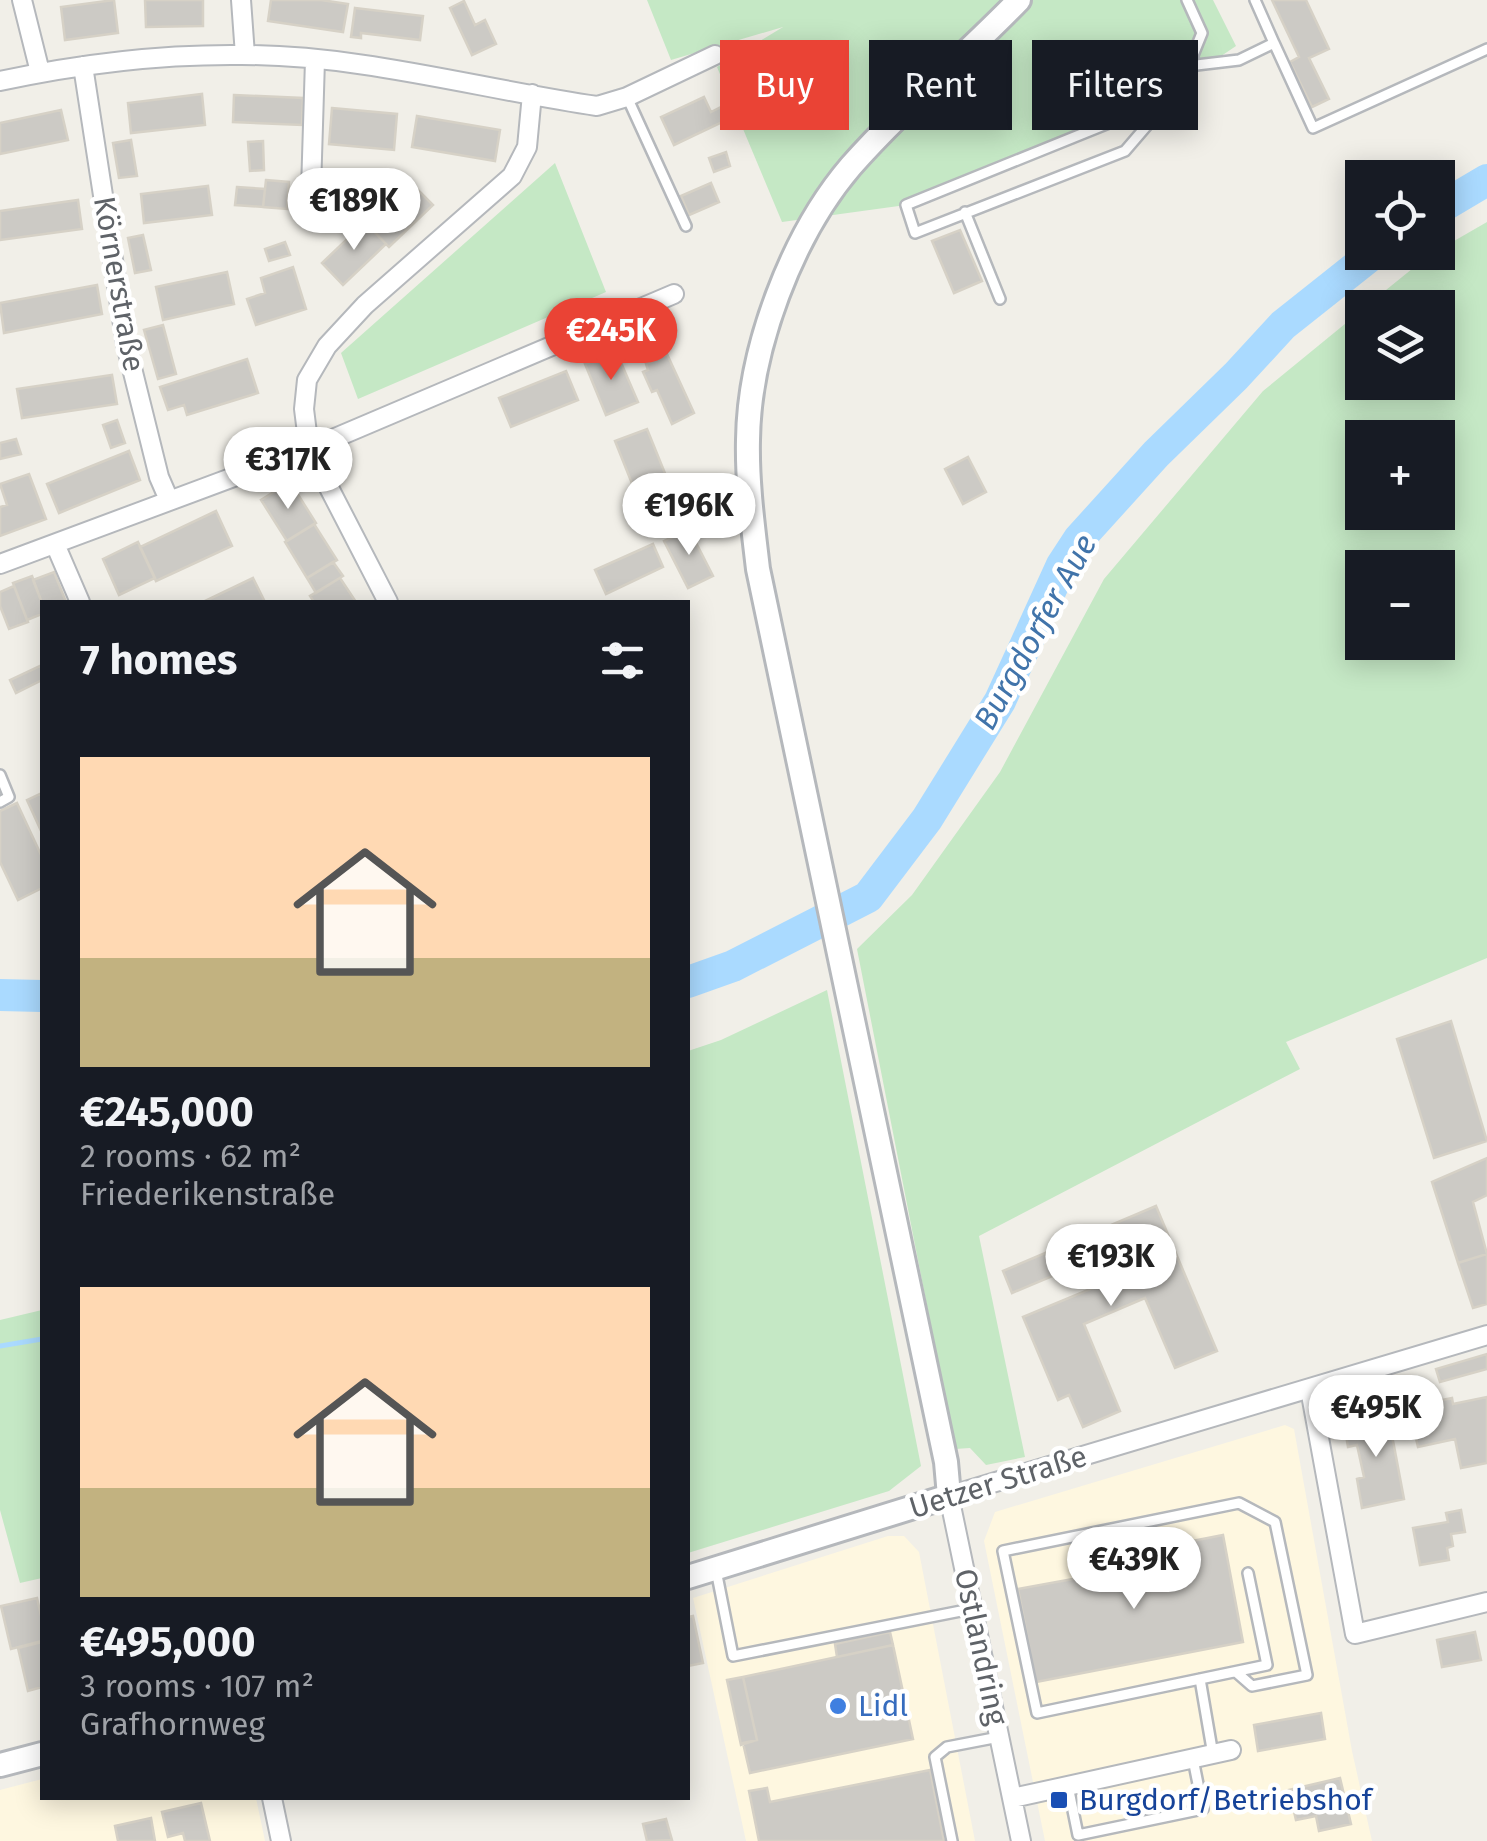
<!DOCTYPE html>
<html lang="en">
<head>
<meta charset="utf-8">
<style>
  body { margin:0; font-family:"Fira Sans",sans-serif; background:#242831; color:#f1f3f6; height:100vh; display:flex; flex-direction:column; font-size:38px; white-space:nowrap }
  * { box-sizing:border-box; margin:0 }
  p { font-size:32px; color:#9ea1a6 }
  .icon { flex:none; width:55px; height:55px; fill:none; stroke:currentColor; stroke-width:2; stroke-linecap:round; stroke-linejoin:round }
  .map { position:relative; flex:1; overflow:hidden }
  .panel { position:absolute; left:40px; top:600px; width:650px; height:1200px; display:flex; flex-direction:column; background:#171b24; border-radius:0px; box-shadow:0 5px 25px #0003 }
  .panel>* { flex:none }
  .top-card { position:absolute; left:720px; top:40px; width:615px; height:90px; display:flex; gap:20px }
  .buttons { position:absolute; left:1345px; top:160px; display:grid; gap:20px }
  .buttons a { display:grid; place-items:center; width:110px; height:110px; border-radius:0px; background:#171b24; box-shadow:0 5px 25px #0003; font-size:50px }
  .price { position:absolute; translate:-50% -85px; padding:0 22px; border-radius:35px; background:#fff; color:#222; font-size:32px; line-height:65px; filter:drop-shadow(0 2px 5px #0008) }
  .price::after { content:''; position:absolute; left:50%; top:60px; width:30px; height:22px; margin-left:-15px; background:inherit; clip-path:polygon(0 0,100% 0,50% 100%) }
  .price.on { background:#ea4335; color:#fff }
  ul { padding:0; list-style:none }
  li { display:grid; align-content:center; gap:20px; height:530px; padding:0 40px }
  li span { display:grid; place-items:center; height:310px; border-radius:0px; color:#555 }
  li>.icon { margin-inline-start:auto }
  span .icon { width:180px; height:180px; fill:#fffc; stroke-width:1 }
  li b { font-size:42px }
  h2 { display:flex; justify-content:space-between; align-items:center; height:120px; padding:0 40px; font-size:42px }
  .pill { padding:0 35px; border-radius:0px; background:#171b24; box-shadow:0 5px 25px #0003; font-size:35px; line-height:90px }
  .pill.on { background:#ea4335; color:#fff }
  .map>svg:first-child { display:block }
  .commercial { fill:#fef7e0 }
  .green { fill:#c5e8c5; fill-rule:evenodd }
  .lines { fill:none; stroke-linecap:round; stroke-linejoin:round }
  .stream { stroke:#aadaff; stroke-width:5 }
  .river { stroke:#aadaff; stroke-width:32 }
  .building { fill:#cccac5; stroke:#d6d1c6; stroke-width:2.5 }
  .service-casing { stroke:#b5b8bc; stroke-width:14 }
  .minor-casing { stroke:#b5b8bc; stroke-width:22 }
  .tertiary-casing { stroke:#b5b8bc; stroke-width:28 }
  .service { stroke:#fff; stroke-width:9 }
  .minor { stroke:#fff; stroke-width:18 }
  .tertiary { stroke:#fff; stroke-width:22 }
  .shop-dot { fill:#3f7fe0; stroke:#fff; stroke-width:4 }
  .transit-dot { fill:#1a4fb4; stroke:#fff; stroke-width:4 }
  .labels { text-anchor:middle; stroke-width:9; stroke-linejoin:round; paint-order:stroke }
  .street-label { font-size:30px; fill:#5f6368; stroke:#fff }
  .shop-label { font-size:30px; fill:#366cbe; stroke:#fff; text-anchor:start }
  .transit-label { font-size:30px; fill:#164399; stroke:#fff; text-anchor:start }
  .water-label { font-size:32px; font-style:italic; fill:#4174aa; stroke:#fff }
</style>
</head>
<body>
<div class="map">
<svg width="1487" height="1841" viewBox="0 0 1487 1841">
  <rect width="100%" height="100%" fill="#f1efe8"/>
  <path class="commercial" d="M1285,1425L1294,1429L1352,1751L1372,1841H1045L984,1541L995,1512Z
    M888,1536H904L919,1552L975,1841H746L693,1598Z
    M42,1779V1798H256L265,1841H0V1790Z"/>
  <path class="green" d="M647,0H1213L1236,46L1141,110L906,205L782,222L717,67L783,27L671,60Z
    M555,163L606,292L358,399L341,353Z
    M1487,222V958L1286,1042L1300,1069L979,1236L1025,1457L986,1465L970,1448L955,1449L857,949L912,895L1000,772L1104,579L1263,391L1362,310V382H1438V308L1365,307L1428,256ZM1362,438H1438V512H1362ZM1362,568H1438V642H1362Z
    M827,990L921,1466L889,1491L688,1553V1051L721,1040Z
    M42,1310V1578L20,1583L0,1510V1320Z"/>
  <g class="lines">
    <path class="stream" d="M1388,170L1396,178
      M0,1346L42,1339"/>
    <path class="river" d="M1438,209L1487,180
      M688,982L733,966L868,897L927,819L1000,701L1062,565L1079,539L1156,454L1236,376L1283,325L1375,252
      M0,995L42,996"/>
  </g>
  <path class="building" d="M114,0L118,33L65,40L61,7Z
    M145,0H203V26L146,27Z
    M271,0H321L348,4L343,32L268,21Z
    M1272,0H1306L1329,49L1309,58L1329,99L1312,107L1290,62L1299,57Z
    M464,1L475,25L485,20L496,44L472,55L450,8Z
    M355,8L423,16L420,40L361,33V38L351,37Z
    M202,94L205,125L131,133L128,103Z
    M234,95L303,98L302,125L233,122Z
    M704,97L711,112L727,104L733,117L674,145L661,117Z
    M332,108L397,114L394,150L329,144Z
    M61,110L68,140L0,154V123Z
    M417,116L500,130L495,161L412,147Z
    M131,140L137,176L119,178L113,143Z
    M263,141L264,170L250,171L248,142Z
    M726,152L730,166L714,172L709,158Z
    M266,180L289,182L287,209L263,207Z
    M711,183L719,202L689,215L681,196Z
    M412,184L433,205L389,247L368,225Z
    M208,186L212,215L144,223L141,194Z
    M237,187L265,189L263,207L235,205Z
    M78,200L82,229L0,240V211Z
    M365,222L386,244L343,285L322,263Z
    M960,230L982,281L954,293L932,241Z
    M143,235L151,270L135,273L128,238Z
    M285,242L290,255L269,261L265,249Z
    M293,267L306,309L256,325L247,299L265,293L261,278Z
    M227,272L234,304L163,320L156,287Z
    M97,285L102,314L4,333L0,303Z
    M163,325L176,374L158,379L144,330Z
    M616,351L638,402L606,415L585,364Z
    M667,354L694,413L672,424L657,390L652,392L643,372L648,370L646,364Z
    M247,359L258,393L187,415L184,405L168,410L160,387Z
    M566,371L578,400L511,427L499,398Z
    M112,375L117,404L22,418L17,389Z
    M117,420L125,443L111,448L103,425Z
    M647,429L673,493L641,506L615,441Z
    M16,439L21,454L0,459V443Z
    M129,451L140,480L59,513L47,484Z
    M968,457L986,492L963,504L945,469Z
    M29,474L46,519L0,536V507L7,505L0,484Z
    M290,482L316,523L287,541L261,500Z
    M216,511L232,546L156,581L140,547Z
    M314,524L337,560L307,578L285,542Z
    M689,529L713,576L688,588L664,541Z
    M138,542L155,578L119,595L103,559Z
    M653,544L663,567L606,594L595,570Z
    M333,562L343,576L316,593L307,578Z
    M54,572L66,602L42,603L33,580Z
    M32,576L42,603V614L27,620L13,583Z
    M253,578L265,602H203Z
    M340,578L356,602H314L310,596Z
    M14,586L28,622L9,629L0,606V592Z
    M42,665V680L16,693L10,680Z
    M42,793V833L27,800Z
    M17,803L42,857V888L18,900L0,862V811Z
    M1451,1021L1487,1141L1434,1158L1397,1039Z
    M1487,1158V1195L1473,1202L1487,1254L1458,1263L1432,1182Z
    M1156,1206L1217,1351L1175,1368L1145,1298L1084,1324L1120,1411L1083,1427L1069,1395L1058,1400L1023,1317L1136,1270L1126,1245L1012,1293L1003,1271Z
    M1487,1254V1304L1473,1308L1458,1263Z
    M1487,1354V1369L1440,1382L1436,1369Z
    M1414,1378L1420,1407L1404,1411L1398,1381Z
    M1487,1397V1463L1461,1468L1455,1439L1418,1447L1410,1412L1423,1410L1422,1404L1452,1398L1453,1404Z
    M1388,1414L1404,1499L1362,1508L1357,1479L1364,1477L1357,1445L1348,1447L1344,1423Z
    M1461,1510L1465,1532L1451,1534L1453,1546L1447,1548L1449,1560L1420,1565L1413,1528L1448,1522L1446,1513Z
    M1223,1535L1243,1642L1036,1682L1018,1589L1144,1566L1141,1551Z
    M37,1598L42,1620V1641L11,1649L1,1606Z
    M693,1616L703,1663L688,1666V1617Z
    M890,1632L893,1645L837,1657L835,1644Z
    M1475,1632L1481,1660L1442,1667L1437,1640Z
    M42,1642V1687L28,1691L18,1648Z
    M893,1645L913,1739L750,1773L743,1743L757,1740L743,1677Z
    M743,1677L757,1740L741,1745L727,1680Z
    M1321,1713L1325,1739L1258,1751L1254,1725Z
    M930,1770L944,1841H759L749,1791L767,1788L770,1802Z
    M1340,1778L1351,1824L1319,1831L1316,1816L1296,1820L1289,1790Z
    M201,1803L210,1841H185L183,1833L168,1837L162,1812Z
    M151,1818L155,1841H118L115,1826Z
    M666,1819L672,1840L647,1841L643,1824Z"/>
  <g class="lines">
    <g class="service-casing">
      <path id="service" d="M1274,43L1313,128L1487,49
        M1188,66L1239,60L1274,43L1255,0
        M1180,87L1141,110L906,205L915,233L1125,151L1180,87L1202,33L1187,0
        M627,97L686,226
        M965,212L1000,299
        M0,775L9,797L0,802
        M716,1570L733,1656L971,1609
        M1236,1672L1252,1686L1307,1675L1275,1522L1239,1503L1003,1551L1037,1713L1267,1665L1248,1573
        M1200,1679L1213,1755
        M1068,1786L1078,1835L1203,1809L1193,1759
        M952,1841L935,1757L947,1747L999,1737"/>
    </g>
    <g class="minor-casing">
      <path id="minor" d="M22,0L40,72
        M241,0L245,55
        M83,66L126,344L159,477L169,500
        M0,81C79,64 161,54 242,55C362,55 480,89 597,106L627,97L715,55
        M311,190L315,60
        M55,544L80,602
        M0,564L309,449L674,294
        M388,602L309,449L304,409L307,380L327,346L365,305L512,176L527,147L532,94
        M1310,1389L1355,1634L1487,1602
        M272,1798L281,1841
        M1013,1798L1231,1750
        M1021,1841L949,1496L1487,1335"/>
    </g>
    <g class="tertiary-casing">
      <path id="tertiary" d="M688,1577L949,1496L946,1462L758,569C753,526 747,483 748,440C749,349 792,235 851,166C903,107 964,57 1019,0
        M0,1765L42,1754"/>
    </g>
    <use href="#service" class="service"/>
    <use href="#minor" class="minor"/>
    <use href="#tertiary" class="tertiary"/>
  </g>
  <circle class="shop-dot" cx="838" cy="1706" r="10"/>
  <rect class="transit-dot" x="1049" y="1790" width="20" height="20" rx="5"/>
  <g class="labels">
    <g class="street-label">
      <text transform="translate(119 284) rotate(80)" y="10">Körnerstraße</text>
      <text transform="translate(998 1482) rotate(-17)" y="10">Uetzer Straße</text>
      <text transform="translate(981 1647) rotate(78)" y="10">Ostlandring</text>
    </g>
    <g class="shop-label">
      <text x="858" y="1716">Lidl</text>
    </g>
    <g class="transit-label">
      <text x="1079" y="1810">Burgdorf/Betriebshof</text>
    </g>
    <g class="water-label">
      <text transform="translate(1035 632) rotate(-61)" y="11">Burgdorfer Aue</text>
    </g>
  </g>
</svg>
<div class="buttons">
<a><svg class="icon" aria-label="locate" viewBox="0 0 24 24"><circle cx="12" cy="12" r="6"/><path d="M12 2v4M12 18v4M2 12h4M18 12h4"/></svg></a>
<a><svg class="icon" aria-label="layers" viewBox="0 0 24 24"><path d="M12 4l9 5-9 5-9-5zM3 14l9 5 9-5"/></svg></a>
<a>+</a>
<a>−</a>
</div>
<b class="price" style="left:354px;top:253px">€189K</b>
<b class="price on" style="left:611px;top:383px">€245K</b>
<b class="price" style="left:288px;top:512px">€317K</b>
<b class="price" style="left:689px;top:558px">€196K</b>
<b class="price" style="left:1111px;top:1309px">€193K</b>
<b class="price" style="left:1376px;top:1460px">€495K</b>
<b class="price" style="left:1134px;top:1612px">€439K</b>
<div class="top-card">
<a class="pill on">Buy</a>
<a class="pill">Rent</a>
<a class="pill">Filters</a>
</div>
<section class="panel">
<h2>7 homes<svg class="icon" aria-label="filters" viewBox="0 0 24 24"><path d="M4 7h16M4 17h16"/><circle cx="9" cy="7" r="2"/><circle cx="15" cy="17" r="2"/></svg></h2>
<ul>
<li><span style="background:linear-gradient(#ffd9b3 65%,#c2b280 0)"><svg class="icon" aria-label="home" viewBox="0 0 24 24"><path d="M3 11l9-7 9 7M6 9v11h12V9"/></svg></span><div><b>€245,000</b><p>2 rooms · 62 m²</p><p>Friederikenstraße</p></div></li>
<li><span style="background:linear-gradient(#ffd9b3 65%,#c2b280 0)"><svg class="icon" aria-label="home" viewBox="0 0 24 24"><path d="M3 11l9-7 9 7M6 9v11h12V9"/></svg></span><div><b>€495,000</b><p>3 rooms · 107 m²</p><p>Grafhornweg</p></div></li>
</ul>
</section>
</div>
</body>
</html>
